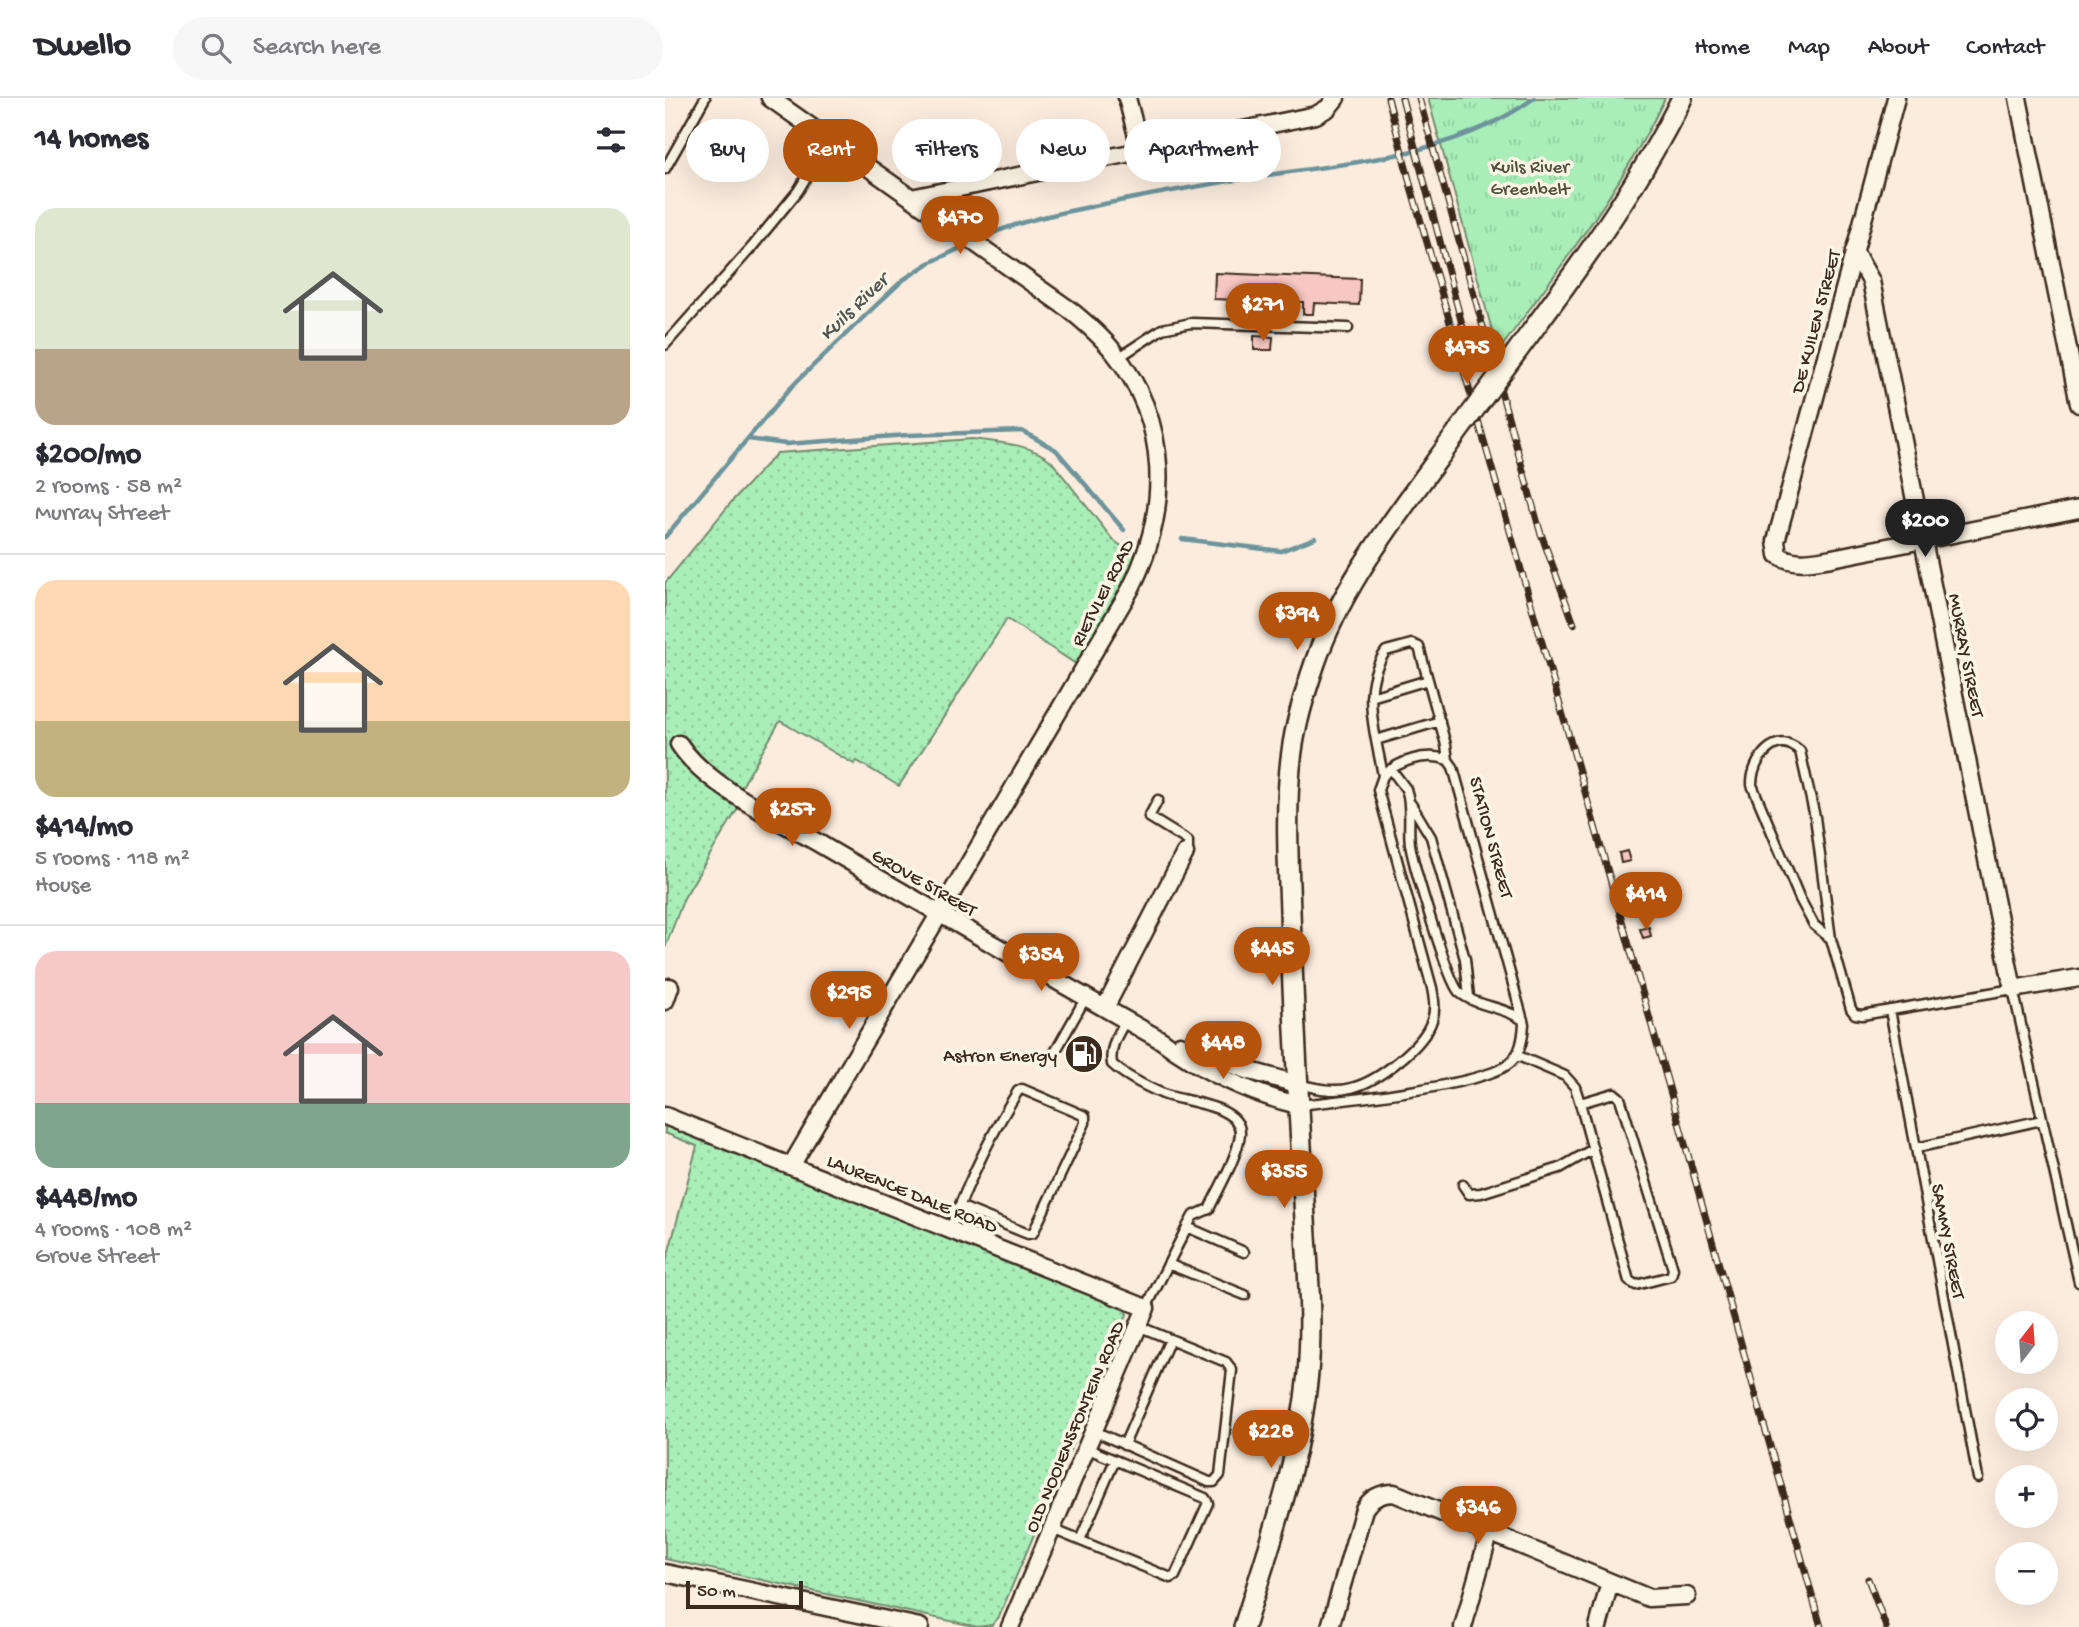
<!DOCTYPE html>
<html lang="en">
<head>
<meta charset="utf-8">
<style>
  body { margin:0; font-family:"Gochi Hand",sans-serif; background:#f7f7f7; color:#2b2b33; height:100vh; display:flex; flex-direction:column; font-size:26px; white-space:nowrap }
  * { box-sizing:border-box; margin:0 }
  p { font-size:23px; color:#7c7c81 }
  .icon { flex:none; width:38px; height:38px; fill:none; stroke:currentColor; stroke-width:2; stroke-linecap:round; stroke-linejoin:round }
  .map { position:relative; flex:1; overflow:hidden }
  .details { display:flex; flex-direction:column; background:#fff; width:665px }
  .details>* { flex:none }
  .top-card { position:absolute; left:21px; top:21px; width:665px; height:63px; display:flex; gap:14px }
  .needle { width:46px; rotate:17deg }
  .tools { position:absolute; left:1330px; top:1213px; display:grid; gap:14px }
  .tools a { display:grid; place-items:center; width:63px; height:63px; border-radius:50%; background:#fff; box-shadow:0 7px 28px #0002; font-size:35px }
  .scale { position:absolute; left:21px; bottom:18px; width:117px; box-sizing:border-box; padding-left:7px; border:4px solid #3b2a1e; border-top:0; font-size:19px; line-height:24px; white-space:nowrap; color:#3b2a1e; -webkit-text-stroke:5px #fcf5e5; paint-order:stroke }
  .price { position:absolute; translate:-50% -60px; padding:0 16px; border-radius:24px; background:#b45309; color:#fff; font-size:23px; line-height:46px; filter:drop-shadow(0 2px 4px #0008) }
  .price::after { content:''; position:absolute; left:50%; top:42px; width:21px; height:16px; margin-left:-10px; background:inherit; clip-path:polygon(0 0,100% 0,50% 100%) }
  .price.on { background:#222; color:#fff }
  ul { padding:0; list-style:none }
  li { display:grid; align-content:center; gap:14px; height:371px; padding:0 35px }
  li+li { border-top:2px solid #e1e1e2 }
  li span { display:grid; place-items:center; height:217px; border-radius:21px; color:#555 }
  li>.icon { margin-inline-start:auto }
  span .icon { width:126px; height:126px; fill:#fffc; stroke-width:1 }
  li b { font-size:30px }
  h2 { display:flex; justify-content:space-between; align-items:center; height:84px; padding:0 35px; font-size:30px }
  .tag { padding:0 24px; border-radius:32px; background:#fff; box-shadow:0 7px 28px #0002; font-size:24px; line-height:63px }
  .tag.on { background:#b45309; color:#fff }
  header { display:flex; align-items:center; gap:42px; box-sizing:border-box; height:98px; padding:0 35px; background:#fff; border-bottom:2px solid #e1e1e2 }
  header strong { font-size:33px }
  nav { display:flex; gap:38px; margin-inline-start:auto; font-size:24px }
  .search { width:490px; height:63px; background:#f7f7f7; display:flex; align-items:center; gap:18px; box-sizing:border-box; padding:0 24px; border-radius:38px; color:#7c7c81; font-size:26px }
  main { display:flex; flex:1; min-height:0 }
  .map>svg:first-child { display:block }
  .grass { fill:url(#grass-dots); stroke:#728c6c; stroke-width:2 }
  .park { fill:url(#park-tufts); stroke:#728c6c; stroke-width:2 }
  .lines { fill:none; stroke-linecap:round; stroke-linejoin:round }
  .stream { stroke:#6d949b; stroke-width:4.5 }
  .building { fill:#f7c7c2; stroke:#3b2a1e; stroke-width:2 }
  .service-casing { stroke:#3b2a1e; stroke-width:13 }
  .minor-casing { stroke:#3b2a1e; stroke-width:21 }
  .tertiary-casing { stroke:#3b2a1e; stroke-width:24 }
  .service { stroke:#fcf5e5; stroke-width:8 }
  .minor { stroke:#fcf5e5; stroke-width:16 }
  .tertiary { stroke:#fcf5e5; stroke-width:19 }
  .rail-casing { stroke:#3b2a1e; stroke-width:7 }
  .rail { stroke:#fcf5e5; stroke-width:4.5; stroke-dasharray:13; stroke-linecap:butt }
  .tertiary-bridge-casing { stroke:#3b2a1e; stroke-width:24; stroke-linecap:butt }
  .tertiary-bridge { stroke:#fcf5e5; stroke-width:19 }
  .labels { text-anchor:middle; stroke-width:7; stroke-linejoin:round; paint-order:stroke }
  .park-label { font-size:19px; fill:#51513d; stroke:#fcf5e5 }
  .street-label { font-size:19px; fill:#3b2a1e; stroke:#fcf5e5 }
  .poi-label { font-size:19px; fill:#3b2a1e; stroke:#fcf5e5; text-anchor:end }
  .water-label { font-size:21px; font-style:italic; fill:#505652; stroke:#fcf5e5 }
</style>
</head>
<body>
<header>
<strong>Dwello</strong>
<div class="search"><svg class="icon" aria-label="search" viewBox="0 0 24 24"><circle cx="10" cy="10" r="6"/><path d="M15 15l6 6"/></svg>Search here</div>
<nav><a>Home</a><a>Map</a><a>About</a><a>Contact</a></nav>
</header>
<main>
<section class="details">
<h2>14 homes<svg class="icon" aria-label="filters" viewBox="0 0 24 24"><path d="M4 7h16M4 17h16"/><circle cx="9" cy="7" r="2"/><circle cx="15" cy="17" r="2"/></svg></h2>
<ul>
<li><span style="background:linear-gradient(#dfe7d0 65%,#b9a48a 0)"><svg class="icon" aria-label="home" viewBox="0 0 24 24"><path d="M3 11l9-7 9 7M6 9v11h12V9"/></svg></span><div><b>$200/mo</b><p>2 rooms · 58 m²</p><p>Murray Street</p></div></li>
<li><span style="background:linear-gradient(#ffd9b3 65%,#c2b280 0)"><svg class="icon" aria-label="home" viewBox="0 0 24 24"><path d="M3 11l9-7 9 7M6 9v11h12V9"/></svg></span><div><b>$414/mo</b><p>5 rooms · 118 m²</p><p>House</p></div></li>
<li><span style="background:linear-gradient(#f6c9c9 70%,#7fa58c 0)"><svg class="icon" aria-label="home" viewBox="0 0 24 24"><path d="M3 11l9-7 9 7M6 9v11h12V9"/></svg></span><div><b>$448/mo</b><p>4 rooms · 108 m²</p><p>Grove Street</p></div></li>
</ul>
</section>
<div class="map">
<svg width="1414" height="1529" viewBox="0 0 1414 1529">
  <defs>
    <pattern id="grass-dots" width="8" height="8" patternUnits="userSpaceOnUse" patternTransform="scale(1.75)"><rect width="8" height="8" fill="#a9eeb9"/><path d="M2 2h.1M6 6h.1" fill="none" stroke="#92cc9f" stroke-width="1.8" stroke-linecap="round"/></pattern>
    <pattern id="park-tufts" width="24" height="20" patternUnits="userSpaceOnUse" patternTransform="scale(1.75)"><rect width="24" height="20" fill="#a9eeb9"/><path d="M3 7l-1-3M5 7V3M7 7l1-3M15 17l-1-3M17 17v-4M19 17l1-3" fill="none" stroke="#92cc9f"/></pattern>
  </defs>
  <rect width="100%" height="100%" fill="#fbecde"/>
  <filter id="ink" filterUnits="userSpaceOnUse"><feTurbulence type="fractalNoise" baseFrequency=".0143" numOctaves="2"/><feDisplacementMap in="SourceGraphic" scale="14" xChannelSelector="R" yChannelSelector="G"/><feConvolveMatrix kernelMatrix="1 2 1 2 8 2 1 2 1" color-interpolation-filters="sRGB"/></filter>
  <g filter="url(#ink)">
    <path class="grass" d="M307,341C333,344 368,346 387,364L448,442L471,458L453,495L411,566L342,521L234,688L192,663L189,666L115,623L72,697L78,702L19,800L0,850V485L69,401L112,355Z
      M0,1026L457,1209L461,1213L462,1217L334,1519L327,1527L313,1529L0,1461V1168L32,1048L0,1035Z"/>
    <path class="park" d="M763,0H1000C956,92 893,172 833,254Z"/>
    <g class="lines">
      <path class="stream" d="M312,142C354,122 399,114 444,105C509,92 573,81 638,72C718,61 802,49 869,0
        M83,341L121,346L243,337L357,333L391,352L459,432
        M0,439L127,288L204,214L238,182L264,165L304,146
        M517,441L616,453L650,440"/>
    </g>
    <path class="building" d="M550,175L695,181L694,207L649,205L648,216H638V204L605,203L604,214L593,213L594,203L549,201Z
      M589,238L608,239L607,252H589Z
      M962,753L965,763L956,765L954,755Z
      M984,829L986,838L978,840L975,831Z"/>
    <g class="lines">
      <g class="service-casing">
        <path id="service" d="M0,71L40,0
          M0,247L87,149L133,93L164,42
          M453,260L497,231L526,225L683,230
          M706,599L763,582
          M711,642L775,623
          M726,671L741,691L743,698C746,714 743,730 745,746C748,766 783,883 794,894C811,909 839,908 858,922
          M493,702L484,719L523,743V750L520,755
          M746,706L766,739L800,861L804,899
          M1166,841L1149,827L1135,801L1087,687C1086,663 1111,630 1135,653L1150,719L1166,841L1186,911L1190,916L1197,917L1348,891L1414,1184
          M1225,912L1313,1380
          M461,922C453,936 444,949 447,966C460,978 482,989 498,996C518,1004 577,1007 575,1036C573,1058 554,1090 544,1111L528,1118L522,1129
          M389,956L421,899
          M851,957L900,978L910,989L915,1005L964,1183L971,1187L1006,1178L1008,1171L955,1000L949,995L915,1005
          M633,986C650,990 668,995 686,990C712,984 759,948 767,922C771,911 769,901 767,890L713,692L718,678C734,662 762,654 783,662
          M633,1007C673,1003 819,988 845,965C856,955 858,940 859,926L788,669L783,662L781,647L754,549L747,546L721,553C694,590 711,637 718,678
          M1251,1050L1377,1022
          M798,1087L804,1096L816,1095L895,1070L928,1051
          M285,1131C304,1083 325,1037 353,993L357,991L420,1018V1025L368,1135L363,1136L294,1108
          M503,1166L580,1197
          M481,1210L522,1129L579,1154
          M429,1333L544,1384H549L555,1377L567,1272L561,1264L473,1228
          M459,1347L505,1241
          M387,1431L506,1480L510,1478L543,1405L540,1400L421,1350
          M415,1442L450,1362"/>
      </g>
      <g class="minor-casing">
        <path id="minor" d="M105,0L405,212C421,225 436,238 448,253C506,325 505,413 465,492L126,1068
          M462,0L476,53
          M1231,0L1111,443L1113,457C1130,468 1149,463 1167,460L1414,411
          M1353,0L1414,306
          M246,100L651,17L663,10L671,0
          M1189,153L1206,183L1348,891L1414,880
          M14,646C42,689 115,722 160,749C271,814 383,878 496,942C536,972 585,996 633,1007
          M0,903L5,889
          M440,910L520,755
          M515,947L582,972L632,986
          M0,1018L481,1210L345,1529
          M0,1475L255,1529
          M665,1529L699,1411C706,1400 716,1395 729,1395L984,1500L1022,1498
          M798,1529L825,1433
          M933,1529L945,1484"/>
      </g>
      <g class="tertiary-casing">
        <path id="tertiary" d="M864,237C920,161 975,85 1017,0
          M579,1529C605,1445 635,1363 643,1275C648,1219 642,1161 639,1104C634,1007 628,910 625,812C623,764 620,701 627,653C631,623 640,594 650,565C676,489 726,426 772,362"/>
      </g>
      <use href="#service" class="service"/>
      <use href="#minor" class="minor"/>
      <use href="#tertiary" class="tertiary"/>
      <g class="rail-casing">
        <path id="rail" d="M723,0L746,89L960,833L1156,1529
          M737,0L806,260
          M754,0L875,433L909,526
          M1203,1481L1221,1529"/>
      </g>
      <use href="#rail" class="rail"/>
      <g class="tertiary-bridge-casing">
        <path id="tertiary-bridge" d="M772,362L864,237"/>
      </g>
      <use href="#tertiary-bridge" class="tertiary-bridge"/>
    </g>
  </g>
  <defs>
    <g id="fuel-disc" transform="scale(2.0125)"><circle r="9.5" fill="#3b2a1e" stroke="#fcf5e5"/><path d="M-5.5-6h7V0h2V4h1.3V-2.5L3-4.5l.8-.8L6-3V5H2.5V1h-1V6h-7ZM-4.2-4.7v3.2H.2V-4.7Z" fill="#fff"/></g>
  </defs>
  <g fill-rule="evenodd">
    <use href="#fuel-disc" x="419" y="956"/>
  </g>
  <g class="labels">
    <g class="park-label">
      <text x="865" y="74">Kuils River<tspan x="865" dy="22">Greenbelt</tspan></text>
    </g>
    <g class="street-label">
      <text transform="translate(1149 223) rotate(-75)" y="7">DE KUILEN STREET</text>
      <text transform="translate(436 494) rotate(-63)" y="7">RIETVLEI ROAD</text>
      <text transform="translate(1303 557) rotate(79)" y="7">MURRAY STREET</text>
      <text transform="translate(828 739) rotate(75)" y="7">STATION STREET</text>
      <text transform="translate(260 783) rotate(30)" y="7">GROVE STREET</text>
      <text transform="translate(248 1094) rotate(22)" y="7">LAURENCE DALE ROAD</text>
      <text transform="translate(1285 1143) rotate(79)" y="7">SAMMY STREET</text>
      <text transform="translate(408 1328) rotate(-67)" y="7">OLD NOOIENSFONTEIN ROAD</text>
    </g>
    <g class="poi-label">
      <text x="392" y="963">Astron Energy</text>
    </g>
    <g class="water-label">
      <text transform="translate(188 208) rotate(-44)" y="7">Kuils River</text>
    </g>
  </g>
</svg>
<div class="tools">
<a><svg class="needle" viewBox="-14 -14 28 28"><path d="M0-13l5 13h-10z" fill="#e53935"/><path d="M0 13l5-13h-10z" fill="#7c7c81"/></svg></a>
<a><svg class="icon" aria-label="locate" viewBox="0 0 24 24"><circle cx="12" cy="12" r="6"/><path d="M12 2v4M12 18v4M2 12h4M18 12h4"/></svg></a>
<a>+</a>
<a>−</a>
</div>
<div class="scale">50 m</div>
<b class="price" style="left:295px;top:158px">$470</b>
<b class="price" style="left:598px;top:245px">$271</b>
<b class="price" style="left:802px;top:288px">$475</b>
<b class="price on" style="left:1260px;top:461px">$200</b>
<b class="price" style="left:632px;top:554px">$394</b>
<b class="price" style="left:127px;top:750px">$257</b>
<b class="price" style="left:981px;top:834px">$414</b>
<b class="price" style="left:607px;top:889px">$445</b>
<b class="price" style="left:376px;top:895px">$354</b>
<b class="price" style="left:184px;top:933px">$295</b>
<b class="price" style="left:558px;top:983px">$448</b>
<b class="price" style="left:619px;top:1112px">$355</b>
<b class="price" style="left:606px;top:1372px">$228</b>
<b class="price" style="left:813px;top:1448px">$346</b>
<div class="top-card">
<a class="tag">Buy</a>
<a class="tag on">Rent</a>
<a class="tag">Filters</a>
<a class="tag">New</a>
<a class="tag">Apartment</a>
</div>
</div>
</main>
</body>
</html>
